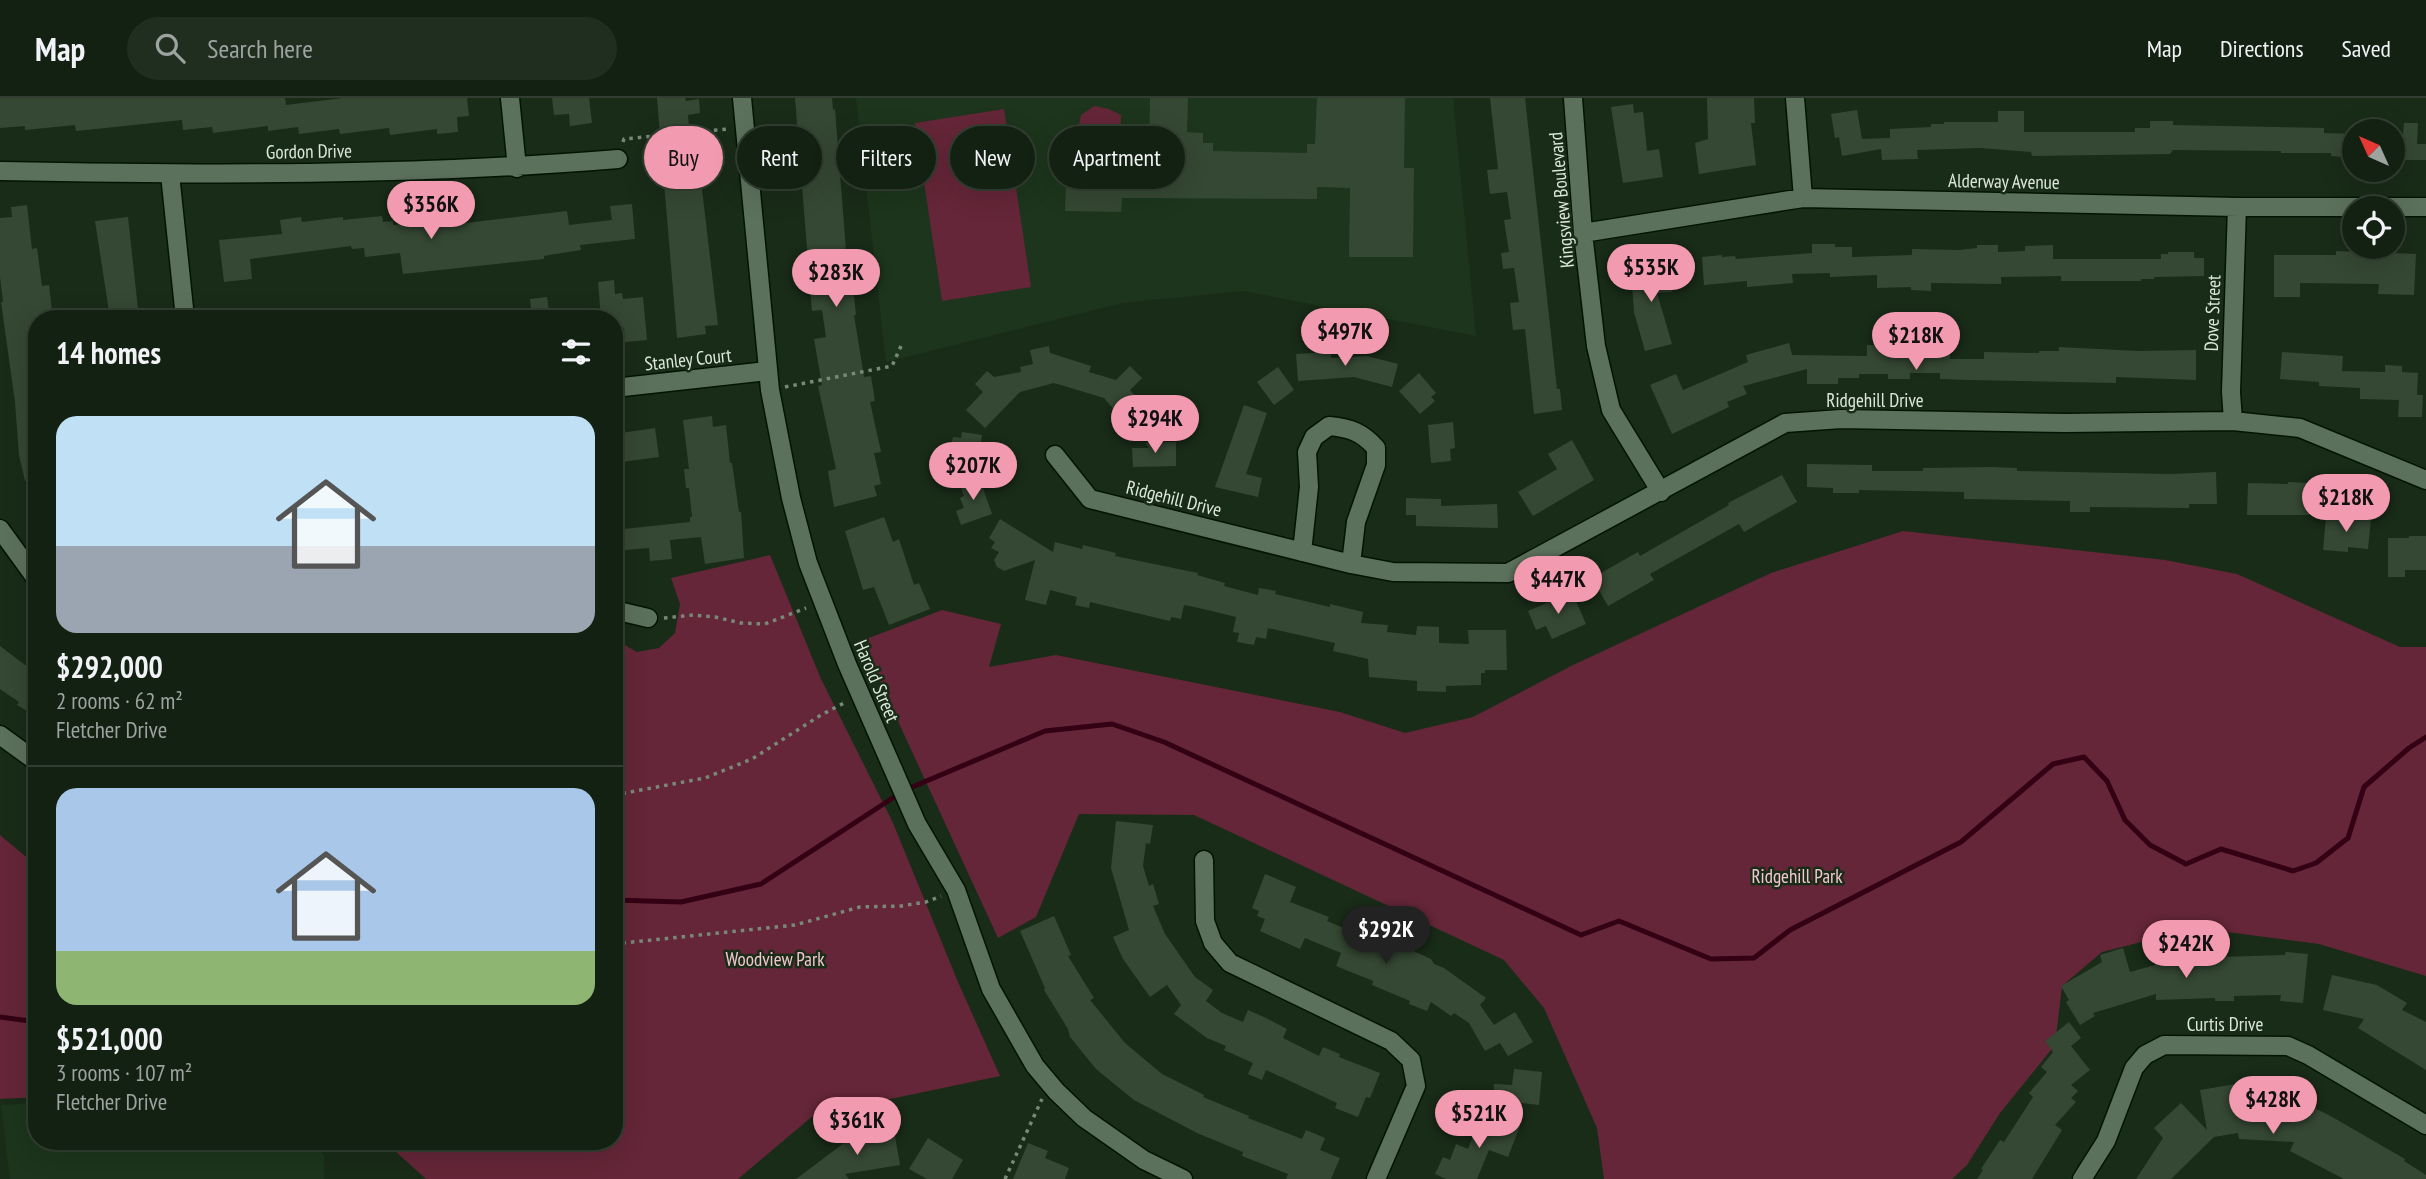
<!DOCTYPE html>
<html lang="en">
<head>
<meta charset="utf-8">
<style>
  body { margin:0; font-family:"PT Sans Narrow",sans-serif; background:#202e20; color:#f1f3f6; height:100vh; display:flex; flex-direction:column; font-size:26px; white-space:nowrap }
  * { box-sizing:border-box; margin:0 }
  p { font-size:23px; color:#9da39f }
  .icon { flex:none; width:38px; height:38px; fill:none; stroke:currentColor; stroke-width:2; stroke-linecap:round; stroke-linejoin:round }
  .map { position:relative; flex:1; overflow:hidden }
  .sheet { position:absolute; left:28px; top:212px; width:595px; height:840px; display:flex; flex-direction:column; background:#132112; border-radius:28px; box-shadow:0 7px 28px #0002,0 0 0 2px #323e32 }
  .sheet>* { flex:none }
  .guide { position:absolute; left:644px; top:28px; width:665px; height:63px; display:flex; gap:14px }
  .needle { width:46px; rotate:315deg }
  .buttons { position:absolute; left:2342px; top:21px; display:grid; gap:14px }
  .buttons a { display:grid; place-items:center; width:63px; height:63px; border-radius:50%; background:#132112; box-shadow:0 7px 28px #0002,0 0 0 2px #323e32; font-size:35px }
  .price { position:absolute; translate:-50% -60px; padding:0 16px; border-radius:24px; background:#f29aaf; color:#111; font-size:23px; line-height:46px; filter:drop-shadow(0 2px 4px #0008) }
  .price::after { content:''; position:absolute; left:50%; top:42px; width:21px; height:16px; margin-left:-10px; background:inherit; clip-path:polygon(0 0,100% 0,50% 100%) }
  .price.active { background:#222; color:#fff }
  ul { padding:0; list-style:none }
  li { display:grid; align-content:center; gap:14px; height:371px; padding:0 28px }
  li+li { border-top:2px solid #323e32 }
  li span { display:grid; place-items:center; height:217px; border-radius:21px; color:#555 }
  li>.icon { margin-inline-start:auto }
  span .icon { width:126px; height:126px; fill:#fffc; stroke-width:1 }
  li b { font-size:30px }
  h2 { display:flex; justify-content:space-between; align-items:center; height:84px; padding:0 28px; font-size:30px }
  .pill { padding:0 24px; border-radius:32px; background:#132112; box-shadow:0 7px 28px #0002,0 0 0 2px #323e32; font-size:24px; line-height:63px }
  .pill.active { background:#f29aaf; color:#111 }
  header { display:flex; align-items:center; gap:42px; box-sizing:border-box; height:98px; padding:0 35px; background:#132112; border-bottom:2px solid #323e32 }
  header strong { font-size:33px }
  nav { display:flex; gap:38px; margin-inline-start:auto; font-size:24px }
  .search { width:490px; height:63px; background:#202e20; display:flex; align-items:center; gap:18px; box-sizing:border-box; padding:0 24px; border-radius:38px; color:#9da39f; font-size:26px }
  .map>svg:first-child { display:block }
  .built { fill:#1d351c }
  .green { fill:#642638 }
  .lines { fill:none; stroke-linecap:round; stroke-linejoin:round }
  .stream { stroke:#330113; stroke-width:5 }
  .building { fill:#354833 }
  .minor-casing { stroke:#041404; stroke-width:21 }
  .path { stroke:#798978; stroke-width:3.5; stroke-dasharray:3.5 5; stroke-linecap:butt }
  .minor { stroke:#5c715b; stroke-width:18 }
  .labels { text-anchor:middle; stroke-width:5; stroke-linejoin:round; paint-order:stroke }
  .street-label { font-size:19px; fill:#dce8db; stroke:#192c18 }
  .park-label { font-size:19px; fill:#f4c7d0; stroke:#192c18 }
</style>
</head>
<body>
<header>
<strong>Map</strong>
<div class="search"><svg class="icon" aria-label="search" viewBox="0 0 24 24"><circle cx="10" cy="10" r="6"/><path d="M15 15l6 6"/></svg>Search here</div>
<nav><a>Map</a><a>Directions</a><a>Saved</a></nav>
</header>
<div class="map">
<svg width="2426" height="1081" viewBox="0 0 2426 1081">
  <rect width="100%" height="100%" fill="#192c18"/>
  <path class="built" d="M856,0H1453L1476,238L1243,193L1122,205L886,264Z
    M37,1005V1043H308L324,1057V1081H10L1,1007Z"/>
  <path class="green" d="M1094,8L1109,11L1121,17L1120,47L1079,41L1077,37L1081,17Z
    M1004,11L1031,189L942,203L915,25Z
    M1903,433L2165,462L2237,476L2400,549H2426V878L2319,846L2196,830L2102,854L2062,888L2055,947L2000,1015L1967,1067L1952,1081H1604L1597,1030L1544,910L1504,862L1194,717L1079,716L1036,819L998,840L861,543L942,512L1001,526L989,569L1056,557L1340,614L1405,635L1473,619L1573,567L1771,475Z
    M770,457L821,581L893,725L958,884L1000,978L814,1017L738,1081H426L384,1043H614V541L637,554L659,550L675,535L680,506L671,480Z
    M0,737L37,768V999L0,1001Z"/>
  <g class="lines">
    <path class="stream" d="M614,802L681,804L761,786L905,692L1045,633L1112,626L1164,644L1581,837L1619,823L1711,861L1754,860L1790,832L1961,744L2053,666L2084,659L2107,683L2125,722L2150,747L2186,766L2221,751L2293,773L2316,765L2348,740L2364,689L2409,650L2426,639
      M0,919L37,924"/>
  </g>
  <path class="building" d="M0,0H285L286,7L343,0H467L469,18L457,19L458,34L437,36V31L390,37L389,30L340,36L339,31L299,36L298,29L268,33V28L213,35L212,29L183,32L182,22L76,33L75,27L25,32V28L0,30Z
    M552,0H589L592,25L570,28L569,16L554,17Z
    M657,0H685L686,3L699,1L700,15L688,17L691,51L702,50L704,74H700L718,227L705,228L706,236L677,240Z
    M795,0H832L833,12L835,11L848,178H852L856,217H854L864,279L871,278L875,303L870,304L881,354L874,355L881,386L874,388L877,398L834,409L828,373L836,371L818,288L822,287L814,241L826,239L822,212L812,213Z
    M1150,0H1188L1187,34L1203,35V45H1213V53L1307,55V46H1315L1317,0H1405L1404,70H1414L1413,159H1349L1350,90L1317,89V101L1122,100L1121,114L1065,113L1067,56L1149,58Z
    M1490,0H1525L1557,291H1560L1562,312L1534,316L1525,231L1513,232L1510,205L1519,204L1514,170L1503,171L1501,155L1509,154L1504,122L1511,121L1507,94L1490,96L1487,72L1498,71Z
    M1707,0H1754L1755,25H1751L1756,67L1699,76L1695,45L1708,41Z
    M1633,6L1634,15L1643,14L1647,53L1659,51L1663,79L1623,85L1611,9Z
    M1857,12L1862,41L1890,40V31L1931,29V26H1944V24H1998V13H2024V34H2135V30H2150V23H2173V27L2324,30V35L2354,36V60L2331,58V55H2281V53L2173,52L2170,56L2032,58L2031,54L1980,50L1917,52L1918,61L1882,62L1881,51L1842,58L1839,39L1835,40L1831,16Z
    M2404,25H2418L2417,46H2426V62H2395V60H2392V36H2403Z
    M632,106L635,141L580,147L581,152L549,157L544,158V161L403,176L400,155L365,159L364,150L352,151L351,148L250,161L252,181L224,184L219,142L282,136L280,122L301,119L302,124L343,119V122L382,118L383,124L393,123V127L439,122L440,128L567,113L569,127L612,122L610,108Z
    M27,107L32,151L37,150L42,188L49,187L52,212L43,213L44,220H37V379L25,383L19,357L15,304L1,204H3L0,179V120L12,119L11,109Z
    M128,119L139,220H110L95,123Z
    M1812,146H1835V149H1852V159L1912,157V151L1959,152L1977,150V147H1998V154L2025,153V148L2053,147V161H2161V156H2168V154H2194V160H2204V178L2154,179V181H2141V183H2061V178L2001,179V186L1931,185V193L1911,192V189L1877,190V177L1830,179V175L1792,176L1793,185L1747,189V183L1704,187L1702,159L1722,157V159L1735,158L1736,161L1812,155Z
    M2336,153L2416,156L2414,197L2378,196L2379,186L2300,185V199H2274V157H2336Z
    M1669,164L1672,194L1657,195L1672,246L1645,253L1634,214L1631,172L1648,170L1647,167Z
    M614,182L615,196L622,195L623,201L643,199L647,242L625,244L624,230L614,231V220H601L598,184Z
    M547,199L550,220H532L530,201Z
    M1789,245L1792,257L1867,258V247H1910V253L1950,254V261H1984V254L2039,255V253H2059V249L2138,253L2196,252V282L2116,279V285L1970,282L1940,281V275H1910V281H1888V276H1859V280H1838V286H1807V271L1743,288L1747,296L1727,304L1729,309L1672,336L1650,287L1676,276L1683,292L1748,264L1746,257Z
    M1049,248L1050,255L1091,268L1089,274L1116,282L1130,268L1142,280L1130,292L1138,301L1135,304L1143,313L1128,328L1104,300L1054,285L1020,294L985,330L966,312L983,294L975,286L987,273L994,279L1021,274L1020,269L1033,266L1030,252Z
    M1331,254V260L1367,258L1398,266L1392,289L1354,279L1298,283L1296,256Z
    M2282,254L2343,258L2342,273L2385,274V267L2402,268V274L2418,275L2417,297H2423L2422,319H2398L2399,302L2360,301V290L2319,288V284L2280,281Z
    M1278,269L1294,292L1274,307L1257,284Z
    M1419,275L1436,295L1431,299L1435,303L1420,316L1399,293Z
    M1244,307L1267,315L1246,376L1262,380L1258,399L1215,389Z
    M712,318L713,329L726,327L730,365H732L739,414H741L744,460L705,466L701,439L670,442L672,461L650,463L649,450L614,453V432L690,424V419H692L689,390H686L684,371H689L683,322Z
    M1453,324L1455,350L1450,351L1451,363L1431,365L1428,327Z
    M655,330L659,359L614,365V336Z
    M962,334L982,337L977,368L948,364L953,339L961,340Z
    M1572,342L1594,382L1533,418L1518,394L1557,371L1548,356Z
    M1176,344V368L1133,369L1132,350H1149L1145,345Z
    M1807,366L1872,367V373H1923V370L1992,369L2017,370V373L2171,376L2216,374L2217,406H2189V410L2090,409V414H2070V403L1964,401V394L1859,392V395H1833V390L1807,389Z
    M1782,377L1797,404L1744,434L1739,426L1650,476L1654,482L1608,508L1592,480L1638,454L1640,458L1729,407L1728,405Z
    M979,379L992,416L961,427L956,413L964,410L960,400L964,398L960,387Z
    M2288,384L2310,385L2309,417H2247L2248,385L2288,386Z
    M1406,400L1441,401V408L1497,406L1498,430L1416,428V417H1406Z
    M2326,418L2371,421L2368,451L2348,449V454L2323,452Z
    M884,419L893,444L899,441L914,487L919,485L930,511L889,527L874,489L863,492L845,433Z
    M1000,421L1053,454L1055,444L1082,451L1083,447L1116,455L1115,458L1198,475L1197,477L1225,485L1224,488L1258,497L1259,490L1276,493L1275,496L1330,509V506L1363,514L1361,525L1388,527L1387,534L1416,537L1417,528L1439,529V545L1469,546L1468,532H1506L1507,572H1485V575H1481V587L1446,588V594L1417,593V583L1369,579L1368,561L1333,553L1335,545L1268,530L1266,541L1256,539L1254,547L1237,544L1239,535L1233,534L1236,519L1199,510L1184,507L1181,521L1171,519L1170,523L1090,504L1089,510L1075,507L1077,499L1050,492L1046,507L1025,502L1035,462L1004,473L997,469L994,462L999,454L991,450L995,444L989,440Z
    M2409,438H2426V472H2405V479H2388V440H2409Z
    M1572,494L1586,526L1552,541L1546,528L1536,532L1528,513Z
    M0,548L37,576V619L17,607L19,604L0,591Z
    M1116,723L1153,727L1150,746L1146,745L1143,768L1149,788L1153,786L1159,806L1153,808L1165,836L1195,879L1213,892L1206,903L1222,915L1243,924L1248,912L1266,920L1287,931L1283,940L1319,958L1323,949L1340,956L1339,959L1380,975L1370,1000L1366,999L1358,1019L1335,1010L1337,1005L1266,972L1262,982L1248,976L1253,965L1224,952L1226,948L1207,940L1174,916L1181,907L1167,887L1150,899L1123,861L1113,839L1129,832L1111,770Z
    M1265,776L1296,789L1290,804L1329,819L1327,823L1373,842L1376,836L1431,861L1434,866L1444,870L1486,900L1480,907L1494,927L1515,914L1533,944L1508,958L1500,945L1485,953L1469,925L1454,915L1451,918L1431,904L1427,913L1409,906L1410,903L1372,887L1373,883L1336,868L1341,855L1305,840L1300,851L1260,833L1265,821L1257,818L1259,813L1252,810Z
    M1054,818L1071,857L1068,858L1094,900L1090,902L1125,945L1162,976L1204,997L1203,999L1249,1018L1248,1020L1302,1041L1306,1032L1325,1040L1320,1052L1340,1060L1331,1081H1286L1288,1076L1242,1058L1243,1054L1197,1035L1134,1002L1096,971L1070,939L1068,931L1044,892L1045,890L1020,833Z
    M2123,850L2130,874L2155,867V855H2220V859L2285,857L2286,854L2308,856L2303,905L2280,903L2281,897L2234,898V903H2215V900L2156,902V896L2093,915L2095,918L2080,927L2066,904L2069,902L2061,888L2102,864L2100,857Z
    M2332,877L2377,887L2407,905L2402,912L2426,924V972L2358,930L2364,921L2323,912Z
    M2069,924L2081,940L2071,948L2090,972L2071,987L2078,993L2071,1000L2076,1004L2055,1027L2062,1032L2032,1081H1977L1983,1072L1981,1071L2000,1042L2004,1044L2033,999L2029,995L2047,974L2041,969L2053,954L2045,943Z
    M1514,971L1542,974L1539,1007L1493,1002L1494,986L1512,987Z
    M2236,986L2237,992L2279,994L2327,1016L2405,1061L2404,1063L2426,1077V1081H2344L2290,1053L2294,1044L2239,1041L2238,1035L2214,1039L2171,1081H2136L2163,1040L2154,1030L2181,1005L2207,1032L2200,992Z
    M1490,1017L1520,1028L1508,1059L1489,1052L1477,1081H1446L1435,1076L1443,1059L1450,1062L1456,1046L1468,1051L1477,1028L1485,1031Z
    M894,1032L900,1067L845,1076L849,1081H796L852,1039Z
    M928,1040L963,1062L952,1081H927L909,1071Z
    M1028,1045L1048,1053L1045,1060L1069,1070L1065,1081H1013Z"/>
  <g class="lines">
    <g class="minor-casing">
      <path id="minor" d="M510,0L517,70
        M742,0L770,292L791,400L808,465L847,566L917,726L956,792L991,891L1035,968L1056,993L1084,1020L1144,1062L1183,1081
        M1573,0L1583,135L1596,248L1611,312L1661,394
        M1795,0L1803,100
        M0,73C206,77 413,78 618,61
        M170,76L185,220
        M1583,135L1803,100L2237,109H2426
        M614,290L767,273
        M2233,323L2231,294L2237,109
        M1055,357L1090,401L1351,466L1393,474L1508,475L1785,325L1841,321L2065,325L2233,323L2300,330L2426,382
        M0,431L37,482
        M1302,454L1309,389L1307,354L1314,339L1329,328C1350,330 1362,334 1376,350V367L1356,424L1351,466
        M614,512L648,520
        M0,637L37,664
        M1204,762L1205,823L1213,845L1230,865L1391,943L1411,962L1416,988L1376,1081
        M2082,1081L2106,1043L2134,970L2145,957L2164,947L2288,948L2308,957L2426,1027"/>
    </g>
    <path class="path" d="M623,44L624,41L728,31
      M785,289L892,268L901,248
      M664,520L693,517L715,519L741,525L765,526L806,510
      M614,697L705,680L752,661L821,617L846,604
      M614,846L795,827L860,809L901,808L926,804L941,798
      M1005,1081L1042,1001"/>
    <use href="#minor" class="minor"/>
  </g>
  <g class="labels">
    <g class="street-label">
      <text transform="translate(309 53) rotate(-1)" y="7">Gordon Drive</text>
      <text transform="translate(2004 83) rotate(1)" y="7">Alderway Avenue</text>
      <text transform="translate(1561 102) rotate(-95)" y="7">Kingsview Boulevard</text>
      <text transform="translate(2212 215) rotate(-88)" y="7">Dove Street</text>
      <text transform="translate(688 261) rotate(-6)" y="7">Stanley Court</text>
      <text x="1875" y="309">Ridgehill Drive</text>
      <text transform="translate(1174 400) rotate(14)" y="7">Ridgehill Drive</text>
      <text transform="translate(877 583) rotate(67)" y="7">Harold Street</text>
      <text x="2225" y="933">Curtis Drive</text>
    </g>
    <g class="park-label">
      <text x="1797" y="785">Ridgehill Park</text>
      <text x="775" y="868">Woodview Park</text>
    </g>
  </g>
</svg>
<div class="buttons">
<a><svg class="needle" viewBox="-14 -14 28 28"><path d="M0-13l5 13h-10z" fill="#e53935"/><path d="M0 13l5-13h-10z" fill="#9da39f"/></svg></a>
<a><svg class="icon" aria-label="locate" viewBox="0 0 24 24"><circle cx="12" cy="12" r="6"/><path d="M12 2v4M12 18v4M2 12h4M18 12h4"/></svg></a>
</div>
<b class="price" style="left:431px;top:143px">$356K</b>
<b class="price" style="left:1651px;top:206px">$535K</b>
<b class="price" style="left:836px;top:211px">$283K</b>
<b class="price" style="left:1345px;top:270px">$497K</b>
<b class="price" style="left:1916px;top:274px">$218K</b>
<b class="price" style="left:1155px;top:357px">$294K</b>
<b class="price" style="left:973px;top:404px">$207K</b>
<b class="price" style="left:2346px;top:436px">$218K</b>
<b class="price" style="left:1558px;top:518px">$447K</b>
<b class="price active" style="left:1386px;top:868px">$292K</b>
<b class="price" style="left:2186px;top:882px">$242K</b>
<b class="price" style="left:2273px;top:1038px">$428K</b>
<b class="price" style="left:1479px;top:1052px">$521K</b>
<b class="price" style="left:857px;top:1059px">$361K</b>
<div class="guide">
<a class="pill active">Buy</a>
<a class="pill">Rent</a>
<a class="pill">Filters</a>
<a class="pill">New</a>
<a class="pill">Apartment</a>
</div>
<section class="sheet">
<h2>14 homes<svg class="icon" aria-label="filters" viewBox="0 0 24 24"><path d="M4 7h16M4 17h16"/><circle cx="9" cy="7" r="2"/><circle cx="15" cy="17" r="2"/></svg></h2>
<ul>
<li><span style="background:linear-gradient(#bfe0f5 60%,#9aa5b1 0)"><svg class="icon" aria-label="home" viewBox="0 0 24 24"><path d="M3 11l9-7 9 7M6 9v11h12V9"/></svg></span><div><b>$292,000</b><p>2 rooms · 62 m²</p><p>Fletcher Drive</p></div></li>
<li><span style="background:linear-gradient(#a9c7e8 75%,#8fb573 0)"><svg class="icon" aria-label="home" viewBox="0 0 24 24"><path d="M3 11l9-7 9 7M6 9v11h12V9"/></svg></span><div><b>$521,000</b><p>3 rooms · 107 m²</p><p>Fletcher Drive</p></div></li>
</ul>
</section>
</div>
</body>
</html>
